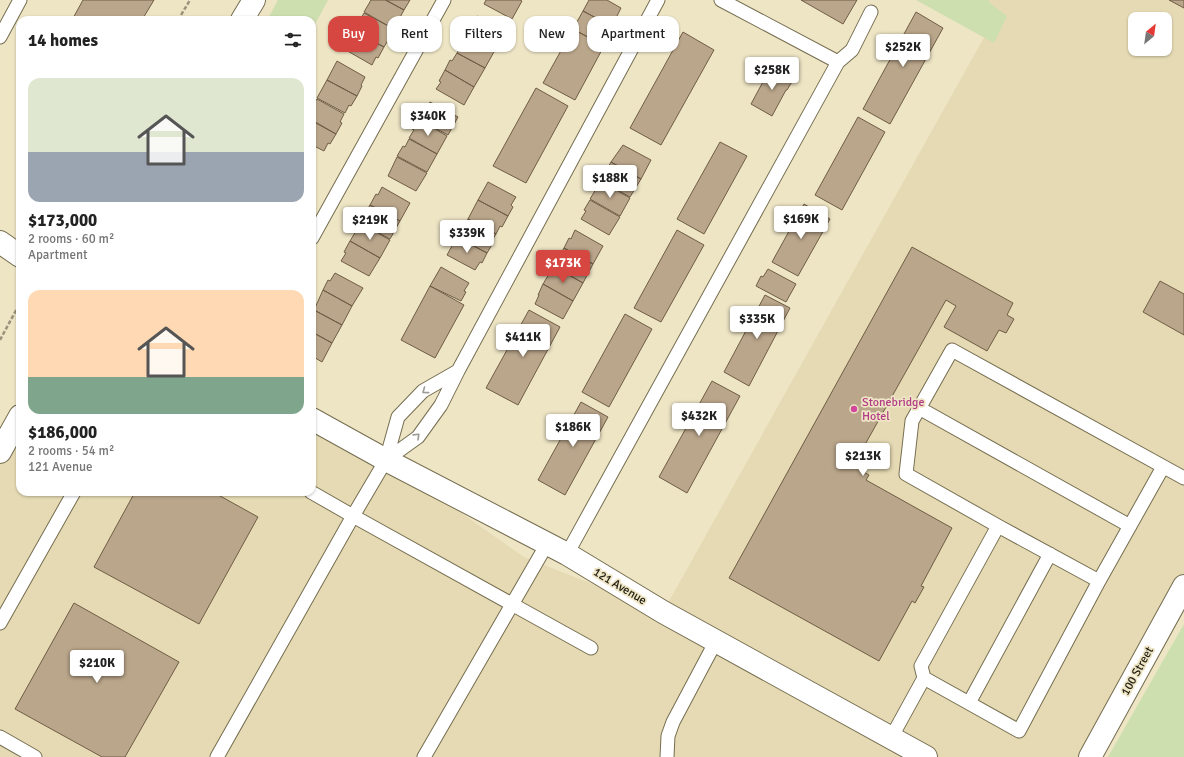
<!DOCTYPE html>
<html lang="en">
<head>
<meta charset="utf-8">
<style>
  body { margin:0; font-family:Signika,sans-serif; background:#f2f2f2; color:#222; height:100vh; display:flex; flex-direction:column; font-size:15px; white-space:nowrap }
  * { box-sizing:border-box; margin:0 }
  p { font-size:13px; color:#767676 }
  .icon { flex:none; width:22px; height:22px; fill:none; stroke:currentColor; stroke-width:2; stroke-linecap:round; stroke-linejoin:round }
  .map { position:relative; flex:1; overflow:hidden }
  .sheet { position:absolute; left:16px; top:16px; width:300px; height:480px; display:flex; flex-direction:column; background:#fff; border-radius:12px; box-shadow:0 1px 3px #0004 }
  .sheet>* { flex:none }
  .hud { position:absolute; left:328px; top:16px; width:380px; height:36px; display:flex; gap:8px }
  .needle { width:26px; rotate:29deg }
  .tools { position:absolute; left:1128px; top:12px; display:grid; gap:8px }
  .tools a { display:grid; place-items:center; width:44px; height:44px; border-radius:8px; background:#fff; box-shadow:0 1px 3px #0004; font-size:20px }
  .price { position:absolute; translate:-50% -34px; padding:0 9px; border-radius:4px; background:#fff; color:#222; font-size:13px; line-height:26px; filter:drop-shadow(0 1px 2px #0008) }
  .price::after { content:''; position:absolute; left:50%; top:24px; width:12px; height:9px; margin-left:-6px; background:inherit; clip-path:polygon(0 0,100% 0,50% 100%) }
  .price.current { background:#d54740; color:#fff }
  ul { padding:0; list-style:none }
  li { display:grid; align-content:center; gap:8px; height:212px; padding:0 12px }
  li span { display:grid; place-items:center; height:124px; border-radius:12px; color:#555 }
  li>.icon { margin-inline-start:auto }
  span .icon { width:72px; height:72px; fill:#fffc; stroke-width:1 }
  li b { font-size:17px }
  h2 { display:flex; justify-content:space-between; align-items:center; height:48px; padding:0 12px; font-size:17px }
  .tag { padding:0 14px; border-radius:12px; background:#fff; box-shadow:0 1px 3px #0004; font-size:14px; line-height:36px }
  .tag.current { background:#d54740; color:#fff }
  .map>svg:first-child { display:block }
  .built { fill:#e5dab3; fill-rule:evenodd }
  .green { fill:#cddfaf }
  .building { fill:#baa68b; stroke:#6f5d44 }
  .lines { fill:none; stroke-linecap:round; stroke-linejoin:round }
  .lane-casing { stroke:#756d50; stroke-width:15 }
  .street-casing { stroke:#756d50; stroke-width:24 }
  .secondary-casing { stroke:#756d50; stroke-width:24 }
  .path { stroke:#9a937b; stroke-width:2.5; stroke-dasharray:4 2; stroke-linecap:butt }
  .lane { stroke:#fff; stroke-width:13 }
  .street { stroke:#fff; stroke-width:22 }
  .secondary { stroke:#fff; stroke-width:22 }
  .oneway { stroke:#9c9b95 }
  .hotel-dot { fill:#d1479c; stroke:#eee5c5; stroke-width:1.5 }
  .labels { text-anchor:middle; stroke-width:3.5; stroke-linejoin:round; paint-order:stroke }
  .hotel-label { font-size:12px; fill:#b23c85; stroke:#eee5c5; text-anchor:start }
  .street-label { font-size:12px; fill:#242014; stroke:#eee5c5 }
</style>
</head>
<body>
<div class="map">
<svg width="1184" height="757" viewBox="0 0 1184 757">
  <rect width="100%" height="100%" fill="#eee5c5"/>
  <path class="built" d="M967,0H1184V586L1090,757H0V452L20,416V492H312V419L386,460L524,557L663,612L996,16ZM1135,19H1165V49H1135Z"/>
  <path class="green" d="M278,0H328L312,30V20H267Z
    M916,0H988L990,3L1007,16L994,43Z
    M1184,624V757H1108Z"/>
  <path class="building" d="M83,0H154L142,20H72Z
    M371,0H385L404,10L398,21L397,20L392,28L364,12Z
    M386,0H410L404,10Z
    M486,0H520L522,1L512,19L484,4Z
    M589,0H607L621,8L617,16L618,17L613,27L583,11Z
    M801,0H857L843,24Z
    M1169,0H1184V8Z
    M583,11L613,27L607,38L605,37L601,44L573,29Z
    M916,12L943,28L890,124L863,109Z
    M364,13L392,28L388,36L390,37L384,47L354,31Z
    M477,16L505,32L495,50L465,33L471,23L473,24Z
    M573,29L604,46L575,100L543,83Z
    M354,31L384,47L378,58L376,57L372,65L344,49Z
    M683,32L714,50L661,145L630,128Z
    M465,34L495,50L485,68L457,53L461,45L459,44Z
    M457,53L485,68L474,87L445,70L450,60L452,61Z
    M337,61L365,77L361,85L362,86L357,96L327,80Z
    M771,67L793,80L787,90H786L772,116L751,104Z
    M445,70L474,87L464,105L436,89L441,82L439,81Z
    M327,80L357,96L351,106L349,105L345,113L317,98Z
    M536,88L568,106L526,183L493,166Z
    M317,99L344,114L340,122L342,123L336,134L312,120V107Z
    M430,102L458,117L448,135L418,119L423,109L425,110Z
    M858,117L885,132L842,210L815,195Z
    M418,119L447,136L437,154L409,138L414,130L412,129Z
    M312,121L336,134L330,144L328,143L324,151L312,145Z
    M409,139L437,154L427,172L397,156L403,146L405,147Z
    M720,142L747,156L704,234L677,219Z
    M623,145L651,160L641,179L611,162Z
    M397,157L427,173L416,191L388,176Z
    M611,162L641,179L630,197L603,182L607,174L605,173Z
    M488,182L516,197L511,205L513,207L508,216L478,200Z
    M602,182L630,198L620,216L590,199L596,189L598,190Z
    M382,187L410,203L400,221L370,205L376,194L378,195Z
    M478,200L508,216L502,227L500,226L496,234L468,219Z
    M590,200L620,217L609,235L581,219L586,211L584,210Z
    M804,204L830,219L798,276L772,262Z
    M370,205L400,221L390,239L362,224L366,216L364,215Z
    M468,219L496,234L491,242L493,243L487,253L457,237Z
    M362,224L390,240L380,258L350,241L356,231L357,232Z
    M575,230L603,246L593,264L564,248L569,238L571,239Z
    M677,230L704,245L661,322L634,308Z
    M457,237L487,253L482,263L480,262L475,270L447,255Z
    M350,241L380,258L369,276L341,261L346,253L344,252Z
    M912,247L1013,303L1007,315L1014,319L1006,333L999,330L987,351L944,327L956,306L946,300L853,466L869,475L866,480L952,528L921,586L924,587L915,603L912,601L879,661L729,578Z
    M564,248L593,264L583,283L555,267L560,259L558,258Z
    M441,267L469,283L464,291L466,292L461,301L430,286Z
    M555,267L583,283L573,301L543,284L549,274L551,275Z
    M768,269L796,284L786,302L756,286L761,276L763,277Z
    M335,273L363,288L352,306L323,290L328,280L330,281Z
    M1160,281L1184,294V335L1143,312Z
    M543,284L573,301L563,319L535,304L539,295H538Z
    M430,286L464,305L435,358L401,340Z
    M323,290L352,306L342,325L314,310Z
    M765,295L790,308L749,386L724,372Z
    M314,310L342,325L332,343L312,332V314Z
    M529,310L560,327L518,405L486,388Z
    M625,314L652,329L609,407L582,392Z
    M312,332L332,343L322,362L312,356Z
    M712,381L740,396L687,493L659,477Z
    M581,402L608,417L565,495L538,480Z
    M135,492H213L258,517L199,624L94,567Z
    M74,603L179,662L125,757H102L15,709Z"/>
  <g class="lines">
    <g class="lane-casing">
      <path id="lane" d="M721,0L838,62
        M0,37L20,0
        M312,238L444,0
        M458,371L423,391L398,417L386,460L353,516L591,648
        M919,408L1130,526
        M386,460L418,437L441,405L458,371L658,0
        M998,526L1099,581L1163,467
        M567,554L838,62L852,50L871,12
        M0,623L74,492
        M924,678L1019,731L1099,581
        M969,703L1050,554
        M0,737L35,757
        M891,738L924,678L921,666L998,526L906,474L912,421L952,350L1184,478
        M217,757L353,516L311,492
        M424,757L547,544
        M667,757L668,736L673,722L716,641"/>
    </g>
    <g class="street-casing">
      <path id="street" d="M0,242L20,256
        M1090,757L1184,586"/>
    </g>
    <g class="secondary-casing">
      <path id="secondary" d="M242,20L254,0
        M312,419L386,460L567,554L663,612L926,757
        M0,452L20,416"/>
    </g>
    <path class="path" d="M178,20L190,0
      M0,340L20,303"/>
    <use href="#lane" class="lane"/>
    <use href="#street" class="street"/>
    <use href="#secondary" class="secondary"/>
  </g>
  <defs><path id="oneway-chevron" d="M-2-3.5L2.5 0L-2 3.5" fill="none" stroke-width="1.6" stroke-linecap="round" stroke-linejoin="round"/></defs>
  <g class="oneway">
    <use href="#oneway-chevron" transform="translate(425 391) rotate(144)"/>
    <use href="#oneway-chevron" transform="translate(417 436) rotate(-44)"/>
  </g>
  <circle class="hotel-dot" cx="854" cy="409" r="4"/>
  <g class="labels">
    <g class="hotel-label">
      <text x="862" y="406">Stonebridge<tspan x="862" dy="14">Hotel</tspan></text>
    </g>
    <g class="street-label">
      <text transform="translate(620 586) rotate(31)" y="4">121 Avenue</text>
      <text transform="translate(1137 671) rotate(-61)" y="4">100 Street</text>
    </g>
  </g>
</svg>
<div class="tools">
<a><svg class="needle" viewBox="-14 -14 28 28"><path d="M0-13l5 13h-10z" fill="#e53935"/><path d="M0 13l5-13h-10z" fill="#767676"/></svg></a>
</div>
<b class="price" style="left:903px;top:68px">$252K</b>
<b class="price" style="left:772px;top:91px">$258K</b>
<b class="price" style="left:428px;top:137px">$340K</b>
<b class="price" style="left:610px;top:199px">$188K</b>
<b class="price" style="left:801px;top:240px">$169K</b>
<b class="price" style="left:370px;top:241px">$219K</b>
<b class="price" style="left:467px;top:254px">$339K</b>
<b class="price current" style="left:563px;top:284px">$173K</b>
<b class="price" style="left:757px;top:340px">$335K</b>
<b class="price" style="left:523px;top:358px">$411K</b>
<b class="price" style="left:699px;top:437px">$432K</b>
<b class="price" style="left:573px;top:448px">$186K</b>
<b class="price" style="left:863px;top:477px">$213K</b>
<b class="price" style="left:97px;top:684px">$210K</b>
<div class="hud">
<a class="tag current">Buy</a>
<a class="tag">Rent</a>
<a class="tag">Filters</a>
<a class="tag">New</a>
<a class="tag">Apartment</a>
</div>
<section class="sheet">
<h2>14 homes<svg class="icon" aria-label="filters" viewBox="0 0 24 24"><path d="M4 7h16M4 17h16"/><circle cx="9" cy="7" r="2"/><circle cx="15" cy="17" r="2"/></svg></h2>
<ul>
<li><span style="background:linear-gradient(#dfe7d0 60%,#9aa5b1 0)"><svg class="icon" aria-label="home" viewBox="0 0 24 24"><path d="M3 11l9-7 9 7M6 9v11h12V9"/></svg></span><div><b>$173,000</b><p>2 rooms · 60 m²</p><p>Apartment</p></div></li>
<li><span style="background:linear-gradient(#ffd9b3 70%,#7fa58c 0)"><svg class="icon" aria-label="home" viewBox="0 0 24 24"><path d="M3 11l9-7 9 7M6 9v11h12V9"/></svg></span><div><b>$186,000</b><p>2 rooms · 54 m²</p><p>121 Avenue</p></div></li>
</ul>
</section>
</div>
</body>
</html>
